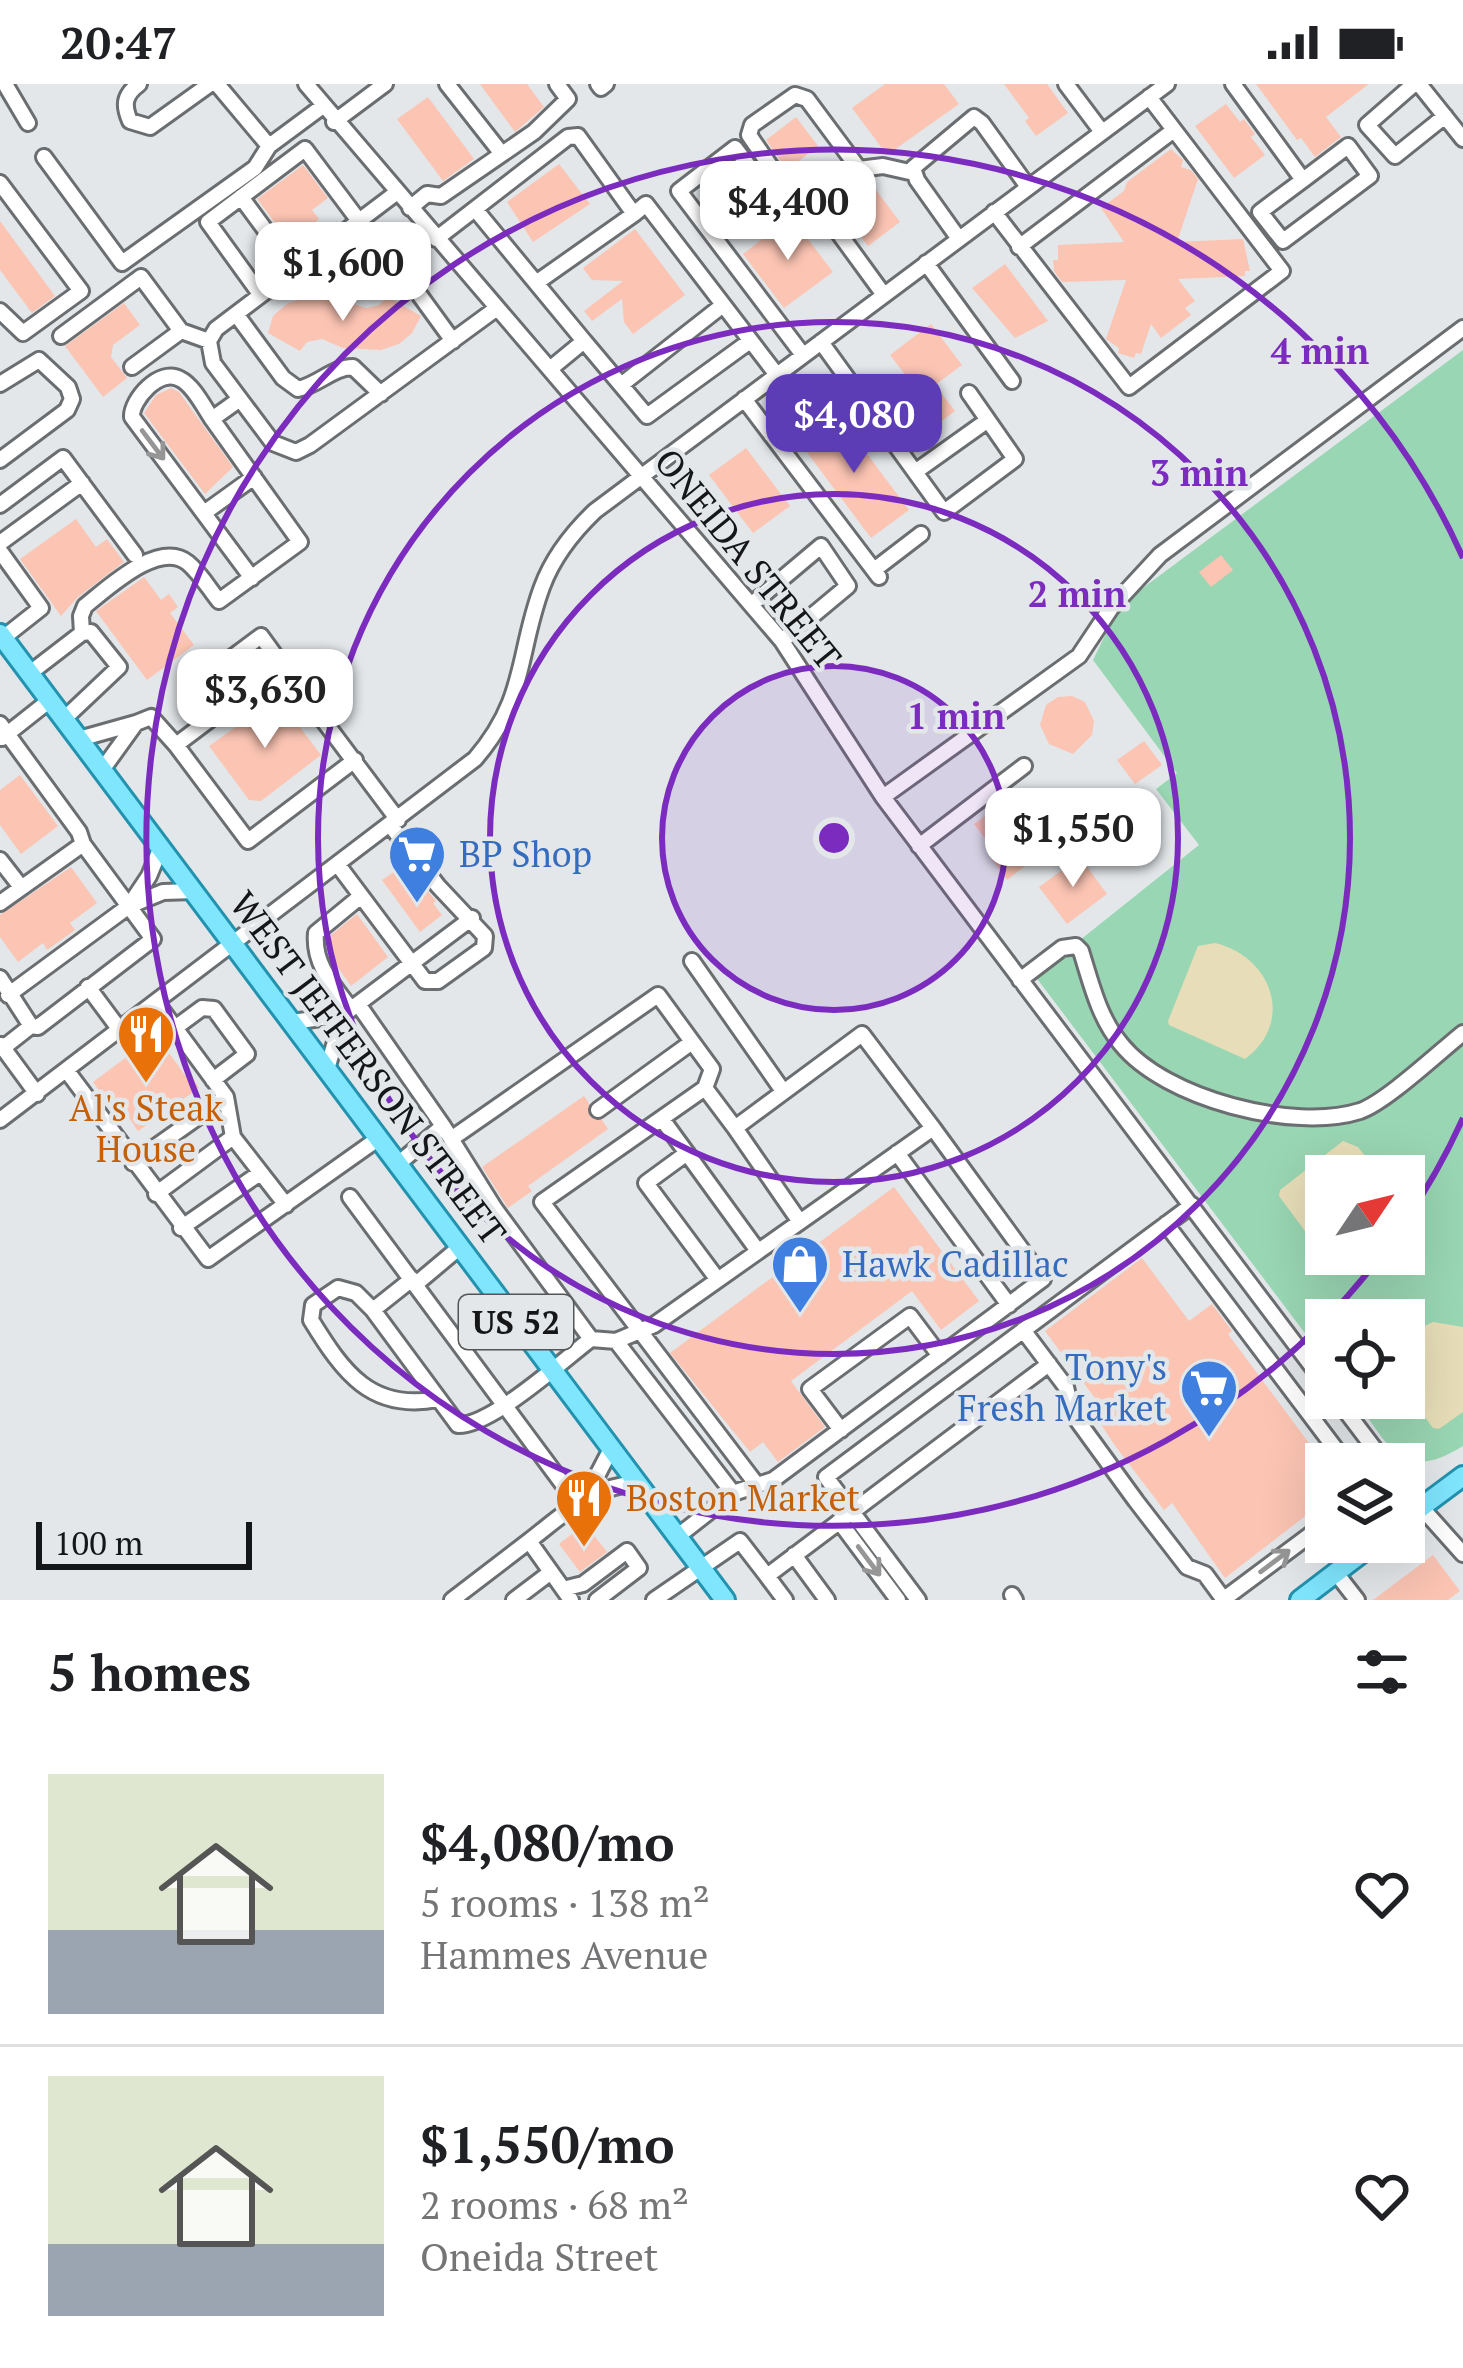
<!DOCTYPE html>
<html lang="en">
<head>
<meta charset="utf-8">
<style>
  body { margin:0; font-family:"PT Serif",serif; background:#f2f2f2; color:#202124; height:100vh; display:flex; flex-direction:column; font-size:45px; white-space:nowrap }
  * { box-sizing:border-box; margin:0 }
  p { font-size:39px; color:#757577 }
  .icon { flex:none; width:66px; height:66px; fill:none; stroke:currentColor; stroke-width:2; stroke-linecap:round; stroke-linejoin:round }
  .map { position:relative; height:1516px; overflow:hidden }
  .details { display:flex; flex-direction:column; background:#fff; flex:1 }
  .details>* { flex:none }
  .needle { width:78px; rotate:55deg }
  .controls { position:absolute; left:1305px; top:1071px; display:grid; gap:24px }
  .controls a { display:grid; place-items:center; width:120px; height:120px; border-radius:0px; background:#fff; box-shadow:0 12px 48px #0002; font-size:60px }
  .scale { position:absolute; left:36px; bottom:30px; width:216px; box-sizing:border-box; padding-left:12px; border:6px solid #151618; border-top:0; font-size:33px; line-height:42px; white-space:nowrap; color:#151618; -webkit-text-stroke:9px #e3e7ea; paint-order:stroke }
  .price { position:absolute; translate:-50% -102px; padding:0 27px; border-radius:24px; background:#fff; color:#222; font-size:39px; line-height:78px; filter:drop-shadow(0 3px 6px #0008) }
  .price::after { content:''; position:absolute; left:50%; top:72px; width:36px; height:27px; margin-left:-18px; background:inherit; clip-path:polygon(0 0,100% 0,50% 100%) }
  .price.active { background:#5c3db5; color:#fff }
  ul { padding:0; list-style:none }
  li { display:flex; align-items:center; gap:36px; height:300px; padding:0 48px }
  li+li { border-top:3px solid #e0e0e0 }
  li span { display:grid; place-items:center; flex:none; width:336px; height:240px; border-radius:0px; color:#555 }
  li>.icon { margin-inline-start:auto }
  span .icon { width:144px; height:144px; fill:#fffc; stroke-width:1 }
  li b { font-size:51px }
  h2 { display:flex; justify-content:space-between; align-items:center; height:144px; padding:0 48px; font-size:51px }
  .status { display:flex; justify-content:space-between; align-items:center; height:84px; padding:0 60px; background:#fff; direction:ltr }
  .status svg { height:33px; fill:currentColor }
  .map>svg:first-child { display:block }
  .green { fill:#99d6b3; fill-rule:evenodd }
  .sand { fill:#e7ddb8 }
  .building { fill:#fbc4b3 }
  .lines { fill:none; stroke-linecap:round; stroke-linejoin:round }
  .minor-casing { stroke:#6b6e71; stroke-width:20 }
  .major-casing { stroke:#2392ae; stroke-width:24 }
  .minor { stroke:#fff; stroke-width:14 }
  .major { stroke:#7fe6fe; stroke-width:18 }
  .oneway { stroke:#969697 }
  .ring { fill:none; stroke:#7b2cbf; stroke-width:6 }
  .labels { text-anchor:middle; stroke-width:9; stroke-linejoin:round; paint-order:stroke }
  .shield { fill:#e3e7ea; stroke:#535557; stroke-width:3 }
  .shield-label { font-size:33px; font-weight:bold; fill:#151618 }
  .street-label { font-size:36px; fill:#151618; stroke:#e3e7ea }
  .shop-label { font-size:36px; fill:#366cbe; stroke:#e3e7ea; text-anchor:start }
  .food-label { font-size:36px; fill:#c56008; stroke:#e3e7ea }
  .centre { fill:#7b2cbf; stroke:#e3e7ea; stroke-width:6 }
  .ring-label { font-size:36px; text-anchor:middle; font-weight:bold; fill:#7b2cbf; stroke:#e3e7ea; stroke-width:9; stroke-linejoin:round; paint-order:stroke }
</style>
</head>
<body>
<div class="status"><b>20:47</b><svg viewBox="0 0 49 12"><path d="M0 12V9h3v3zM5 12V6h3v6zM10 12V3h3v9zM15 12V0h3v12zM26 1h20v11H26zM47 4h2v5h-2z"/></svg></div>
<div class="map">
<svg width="1463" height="1516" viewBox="0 0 1463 1516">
  <rect width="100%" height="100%" fill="#e3e7ea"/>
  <path class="green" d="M1463,266V1362C1401,1401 1389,1361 1354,1314H1404V1236H1326V1277L1035,892L1199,761L1156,705L1177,689L1093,576L1120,521ZM1326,1092H1404V1170H1326Z"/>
  <path class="sand" d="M1215,859C1271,872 1296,937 1245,975L1169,941L1168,937L1198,862Z
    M1343,1057L1358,1063L1381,1092H1326L1323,1115L1326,1170H1352L1328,1178L1279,1112L1280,1106Z
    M1433,1238L1463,1243V1328L1439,1345L1433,1344L1404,1306V1252Z"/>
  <path class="building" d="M480,0H527L544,23L515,48Z
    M885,0H944L959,20L887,71L852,24Z
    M1004,0H1047L1068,29L1036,52L1025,37L1029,34Z
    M1256,0H1369L1326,33L1341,53L1315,73L1301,54L1297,56Z
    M428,13L474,75L443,97L397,35Z
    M1226,20L1240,38L1244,35L1255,50L1251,53L1265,71L1234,94L1195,42Z
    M796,33L818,62L787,86L766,56Z
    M1171,65L1183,76L1181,83L1191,86L1198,95L1177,158L1243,155L1250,187H1245V192L1178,195L1195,217L1185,224L1191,231L1161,254L1151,240L1141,270L1136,269L1134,274L1118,269L1119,264L1106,255L1126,196L1062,198L1054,187L1053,176H1058V161L1124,158L1101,124L1124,107L1127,98Z
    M559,80L590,120L533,158L507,118Z
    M303,81L328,114L312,126L319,135L302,148L295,139L282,148L257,115Z
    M876,106L900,138L868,162L843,130Z
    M791,133L833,188L784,224L743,170Z
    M0,137L55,212L32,229L0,186Z
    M635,145L685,211L633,250L624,238L622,215L592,237L584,227L623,197L592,196L583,184Z
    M1005,180L1048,237L1015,254L972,204Z
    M310,213H330L367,224L379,221L388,213L421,232L412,249L399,260L381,266L343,264L322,255L307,258L300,267L268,249L273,232L288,219Z
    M124,219L140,241L113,261L111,273L127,294L103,313L65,262Z
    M931,240L962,281L935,301L955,327L914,358L883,317L910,297L890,271Z
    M171,304L179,308L233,383L205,410L144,329L156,311Z
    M838,331L909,426L871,454L800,359Z
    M746,364L790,422L753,449L709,391Z
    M76,435L96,463L107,455L124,478L78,513L61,532L20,475Z
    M1221,471L1233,486L1211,503L1199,488Z
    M144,493L161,516L169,510L178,523L170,529L194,561L147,596L96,527Z
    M1072,612L1085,618L1094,637L1092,651L1073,670L1049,660L1040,641L1046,621L1058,613Z
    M277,613L321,671L261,717L249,716L209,662Z
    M1144,657L1162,681L1135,700L1117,676Z
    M20,691L58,742L21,770L0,741V706Z
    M1017,709L1047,751L1052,747L1059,756L1007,796L990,773L996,769L974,740Z
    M1080,773L1107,810L1067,840L1039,803Z
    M405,780L436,817L433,819L442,831L420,848L382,796Z
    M71,783L97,819L70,839L75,846L47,866L43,859L18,878L0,853V831Z
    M357,830L388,873L351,902L331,874L327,854Z
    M156,951L187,994L191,991L199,1004L138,1047L120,1021L113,1027L93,998Z
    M584,1012L589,1019L590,1033L602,1036L608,1045L528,1102L532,1107L508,1124L482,1083Z
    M894,1103L979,1217L941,1246L912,1207L791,1297L825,1343L778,1378L763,1358L750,1368L670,1269Z
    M1142,1174L1189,1237L1212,1220L1232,1247L1228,1250L1326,1382V1416L1225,1494L1172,1419L1164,1426L1116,1363L1092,1327L1100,1321L1045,1247Z
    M585,1440L607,1468L580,1488L559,1460Z
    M1433,1471L1460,1507L1448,1516H1373Z"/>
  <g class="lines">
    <g class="minor-casing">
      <path id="minor" d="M5,0L28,39
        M139,0C124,11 123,21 130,37L150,43L210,0
        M217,0L269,62
        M306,0L782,557L883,713L1326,1301
        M447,0L502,70
        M598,0L601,4L606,0
        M1066,0L1102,48
        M1233,0L1303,96L1260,128L1283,157L1370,92L1348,62L1303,96
        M1414,0L1367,41L1395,72L1445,32
        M1419,0L1463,55
        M334,38L385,0
        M44,73L122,179L255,84L269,62L323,22
        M854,81L814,115L884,211
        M0,99L81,207L23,249L0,227
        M396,109L216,245L209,257L213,279L273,359L296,368L310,361L497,224
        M241,113L294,185
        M814,115L782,99L749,51L752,41L795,11L807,15L859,85L883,82L914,89
        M410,124L427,110L441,112L534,48L568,15L557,0
        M475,125L584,257L550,285
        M994,128L1129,303L1282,187L1149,13
        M707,144L763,101L735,64L679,107L803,271
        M436,155L568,53L578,52L634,130L646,120L777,291
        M959,155L917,96L913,84L974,33L982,39L1028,103
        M1019,163L1174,46
        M311,173L323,195L339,205L389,169L453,257
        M926,179L1012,297
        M536,199L634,130
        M260,210L208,138L305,65L359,137
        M236,230L283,294L298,305C318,301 333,283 353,283L381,310
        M61,252L141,193L181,247L209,257
        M584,257L647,332L750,257
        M821,258L944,428L1015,375L969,309
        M132,283L181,247
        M0,300L39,276L68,303L72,315L67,326L0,376
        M621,301L723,221
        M744,315L879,493
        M212,335C204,323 193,301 180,295C160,283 131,316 132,333L252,494
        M771,351L819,315
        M915,388L988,336
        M0,421L63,374L135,471
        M204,429L254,393
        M0,459L82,399
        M0,467L41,524L3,554
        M874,486L921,450
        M752,520L821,462L848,502L782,557
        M82,549L81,532L85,522C107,505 159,455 188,479C200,489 210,506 219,517L300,458L212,335L240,315
        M230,575L261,552L282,581
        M30,589L82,549L91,548L119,583L64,635
        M136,639L151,633L176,661
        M0,640L79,748L83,760
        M2,654L50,616
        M79,655L136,639L102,686
        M355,676L248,757L176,661L282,581L398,736
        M883,713L1079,572L1111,524L1160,471L1463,244
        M919,762L1024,682
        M0,776L21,803
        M338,781L425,897H438L484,864L485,852L438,802L390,741
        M0,819L83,760L153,855L38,943L31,942L3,964
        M129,822L149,792L161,763
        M692,877L783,1007
        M0,894L31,942
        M1020,896L1062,864L1076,862L1081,867C1091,899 1099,934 1121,960C1165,1015 1294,1048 1360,1027C1386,1018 1438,969 1463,949
        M88,903L120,946
        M8,911L129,822L163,808L194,807
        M156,918L226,1013L233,1053L286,1121
        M358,920L443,1042L398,1080
        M351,925C333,901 313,880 316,849L361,812
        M292,938L343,931L472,834
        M175,944L202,924L214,925L247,970L213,996
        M1,961L37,1010
        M327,985L343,931
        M67,987L208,1175L379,1054
        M705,1004L735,1044L862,950L933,1044
        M598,1026L692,958
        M662,1035L758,1167
        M0,1036L475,675C527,615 517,570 542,503C553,473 572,449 595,427L1167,0
        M735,1044L800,1138
        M451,1055L658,911L712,985L705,1004L542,1118L757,1401
        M687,1069L646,1099L718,1196
        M897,1069L1009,1221
        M133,1079L226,1013
        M156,1110L233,1053
        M350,1113L565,1403
        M1166,1140L1347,1380
        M181,1144L260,1089
        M416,1200L460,1163
        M373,1226L412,1195
        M1023,1246L1066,1303L1072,1329L1136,1417L1187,1483L1205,1490L1224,1516
        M591,1255L616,1257L733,1409L678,1452
        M616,1257L654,1241L933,1044L1043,1195L773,1396L733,1409
        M1336,1314L1386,1380
        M438,1315C371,1328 343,1288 311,1236L313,1221L338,1204L356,1209L373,1226L458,1341C491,1342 562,1277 591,1255L495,1125L443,1042
        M841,1346L810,1305L910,1232L940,1272
        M1404,1404L1463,1470
        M588,1409L611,1365
        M839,1437L898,1516
        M529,1457C564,1430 591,1402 638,1399
        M794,1471L827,1516
        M1336,1489L1357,1516
        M767,1492L785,1516
        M563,1505L583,1500L627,1467L639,1484L597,1516
        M1012,1511L1015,1516
        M1224,1515L1326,1439
        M452,1516L529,1457L571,1516
        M514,1516L551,1488
        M654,1516L740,1457L767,1492L1049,1280
        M918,1516L826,1393L1192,1121"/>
    </g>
    <g class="major-casing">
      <path id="major" d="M0,550L725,1516
        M1404,1436L1463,1392
        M1300,1516L1376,1458"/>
    </g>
    <use href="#minor" class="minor"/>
    <use href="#major" class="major"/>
  </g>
  <defs><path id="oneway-shaft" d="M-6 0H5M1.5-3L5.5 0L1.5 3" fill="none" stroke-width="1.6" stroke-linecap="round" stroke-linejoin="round" transform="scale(3)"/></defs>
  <g class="oneway">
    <use href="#oneway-shaft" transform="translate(153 361) rotate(53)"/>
    <use href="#oneway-shaft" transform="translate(869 1477) rotate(53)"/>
    <use href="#oneway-shaft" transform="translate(1275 1477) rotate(-37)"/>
  </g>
  <circle cx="834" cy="754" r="172" fill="#7b2cbf" fill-opacity=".12"/>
  <g class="ring">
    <circle cx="834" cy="754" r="172"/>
    <circle cx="834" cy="754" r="344"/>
    <circle cx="834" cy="754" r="516"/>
    <path d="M1463 1034A688 688 0 0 1 1404 1139M1380 1173A688 688 0 1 1 1463 474"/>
  </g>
  <defs>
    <g id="supermarket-pin" transform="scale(3)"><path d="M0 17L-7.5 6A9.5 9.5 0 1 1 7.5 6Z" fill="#3f7fe0" stroke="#e3e7ea"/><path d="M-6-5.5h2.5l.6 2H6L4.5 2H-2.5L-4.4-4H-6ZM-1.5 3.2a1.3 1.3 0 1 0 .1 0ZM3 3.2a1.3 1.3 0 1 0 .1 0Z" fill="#fff"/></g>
    <g id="restaurant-pin" transform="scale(3)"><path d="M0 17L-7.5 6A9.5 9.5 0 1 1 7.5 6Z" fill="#e8710a" stroke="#e3e7ea"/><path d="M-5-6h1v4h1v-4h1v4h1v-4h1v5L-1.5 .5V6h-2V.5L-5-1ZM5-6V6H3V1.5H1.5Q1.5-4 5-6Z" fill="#fff"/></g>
    <g id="shop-pin" transform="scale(3)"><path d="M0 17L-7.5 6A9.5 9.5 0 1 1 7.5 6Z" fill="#3f7fe0" stroke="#e3e7ea"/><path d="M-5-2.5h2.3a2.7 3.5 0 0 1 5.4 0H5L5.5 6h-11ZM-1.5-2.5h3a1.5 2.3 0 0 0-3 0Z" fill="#fff"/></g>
  </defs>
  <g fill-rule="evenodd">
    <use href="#supermarket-pin" x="417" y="770"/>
    <use href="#restaurant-pin" x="146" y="950"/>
    <use href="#shop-pin" x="800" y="1180"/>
    <use href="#supermarket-pin" x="1209" y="1304"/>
    <use href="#restaurant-pin" x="584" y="1414"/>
  </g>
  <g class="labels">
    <rect class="shield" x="459" y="1211" width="114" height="54" rx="9"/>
    <g class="shield-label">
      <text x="516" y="1250">US 52</text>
    </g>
    <g class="street-label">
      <text transform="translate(748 475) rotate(51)" y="13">ONEIDA STREET</text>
      <text transform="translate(368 984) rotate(53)" y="13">WEST JEFFERSON STREET</text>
    </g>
    <g class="shop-label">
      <text x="459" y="783">BP Shop</text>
      <text x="842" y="1193">Hawk Cadillac</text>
      <text x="1167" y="1296" text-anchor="end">Tony's<tspan x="1167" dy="41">Fresh Market</tspan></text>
    </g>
    <g class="food-label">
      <text x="146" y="1037">Al's Steak<tspan x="146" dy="41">House</tspan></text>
      <text x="626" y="1427" text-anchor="start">Boston Market</text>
    </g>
  </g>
  <circle cx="834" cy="754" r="18" class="centre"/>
  <g class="ring-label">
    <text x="1320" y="280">4 min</text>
    <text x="1199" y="402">3 min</text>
    <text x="1077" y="523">2 min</text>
    <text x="956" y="645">1 min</text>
  </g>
</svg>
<div class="controls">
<a><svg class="needle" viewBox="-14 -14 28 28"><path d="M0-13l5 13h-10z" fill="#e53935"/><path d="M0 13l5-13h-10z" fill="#757577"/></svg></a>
<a><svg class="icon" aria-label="locate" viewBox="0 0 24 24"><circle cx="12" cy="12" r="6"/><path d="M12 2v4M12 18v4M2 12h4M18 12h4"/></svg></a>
<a><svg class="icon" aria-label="layers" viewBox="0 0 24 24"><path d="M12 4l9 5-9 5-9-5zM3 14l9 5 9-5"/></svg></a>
</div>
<div class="scale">100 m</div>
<b class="price" style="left:788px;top:179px">$4,400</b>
<b class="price" style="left:343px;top:240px">$1,600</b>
<b class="price active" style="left:854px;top:392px">$4,080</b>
<b class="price" style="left:265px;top:667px">$3,630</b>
<b class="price" style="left:1073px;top:806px">$1,550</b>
</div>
<section class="details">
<h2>5 homes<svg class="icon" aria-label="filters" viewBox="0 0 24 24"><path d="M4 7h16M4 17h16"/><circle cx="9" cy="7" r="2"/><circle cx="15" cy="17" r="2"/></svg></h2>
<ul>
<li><span style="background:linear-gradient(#dfe7d0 65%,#9aa5b1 0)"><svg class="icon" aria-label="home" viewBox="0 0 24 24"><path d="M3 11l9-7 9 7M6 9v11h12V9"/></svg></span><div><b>$4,080/mo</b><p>5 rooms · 138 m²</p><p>Hammes Avenue</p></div><svg class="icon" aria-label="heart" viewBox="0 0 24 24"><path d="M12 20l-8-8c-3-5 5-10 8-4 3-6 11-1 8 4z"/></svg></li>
<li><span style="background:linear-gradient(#dfe7d0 70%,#9aa5b1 0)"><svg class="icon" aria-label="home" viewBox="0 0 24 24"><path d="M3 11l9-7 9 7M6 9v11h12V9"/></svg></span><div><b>$1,550/mo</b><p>2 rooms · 68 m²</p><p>Oneida Street</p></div><svg class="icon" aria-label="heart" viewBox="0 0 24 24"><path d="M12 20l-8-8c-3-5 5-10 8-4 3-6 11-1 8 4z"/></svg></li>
</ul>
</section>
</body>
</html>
